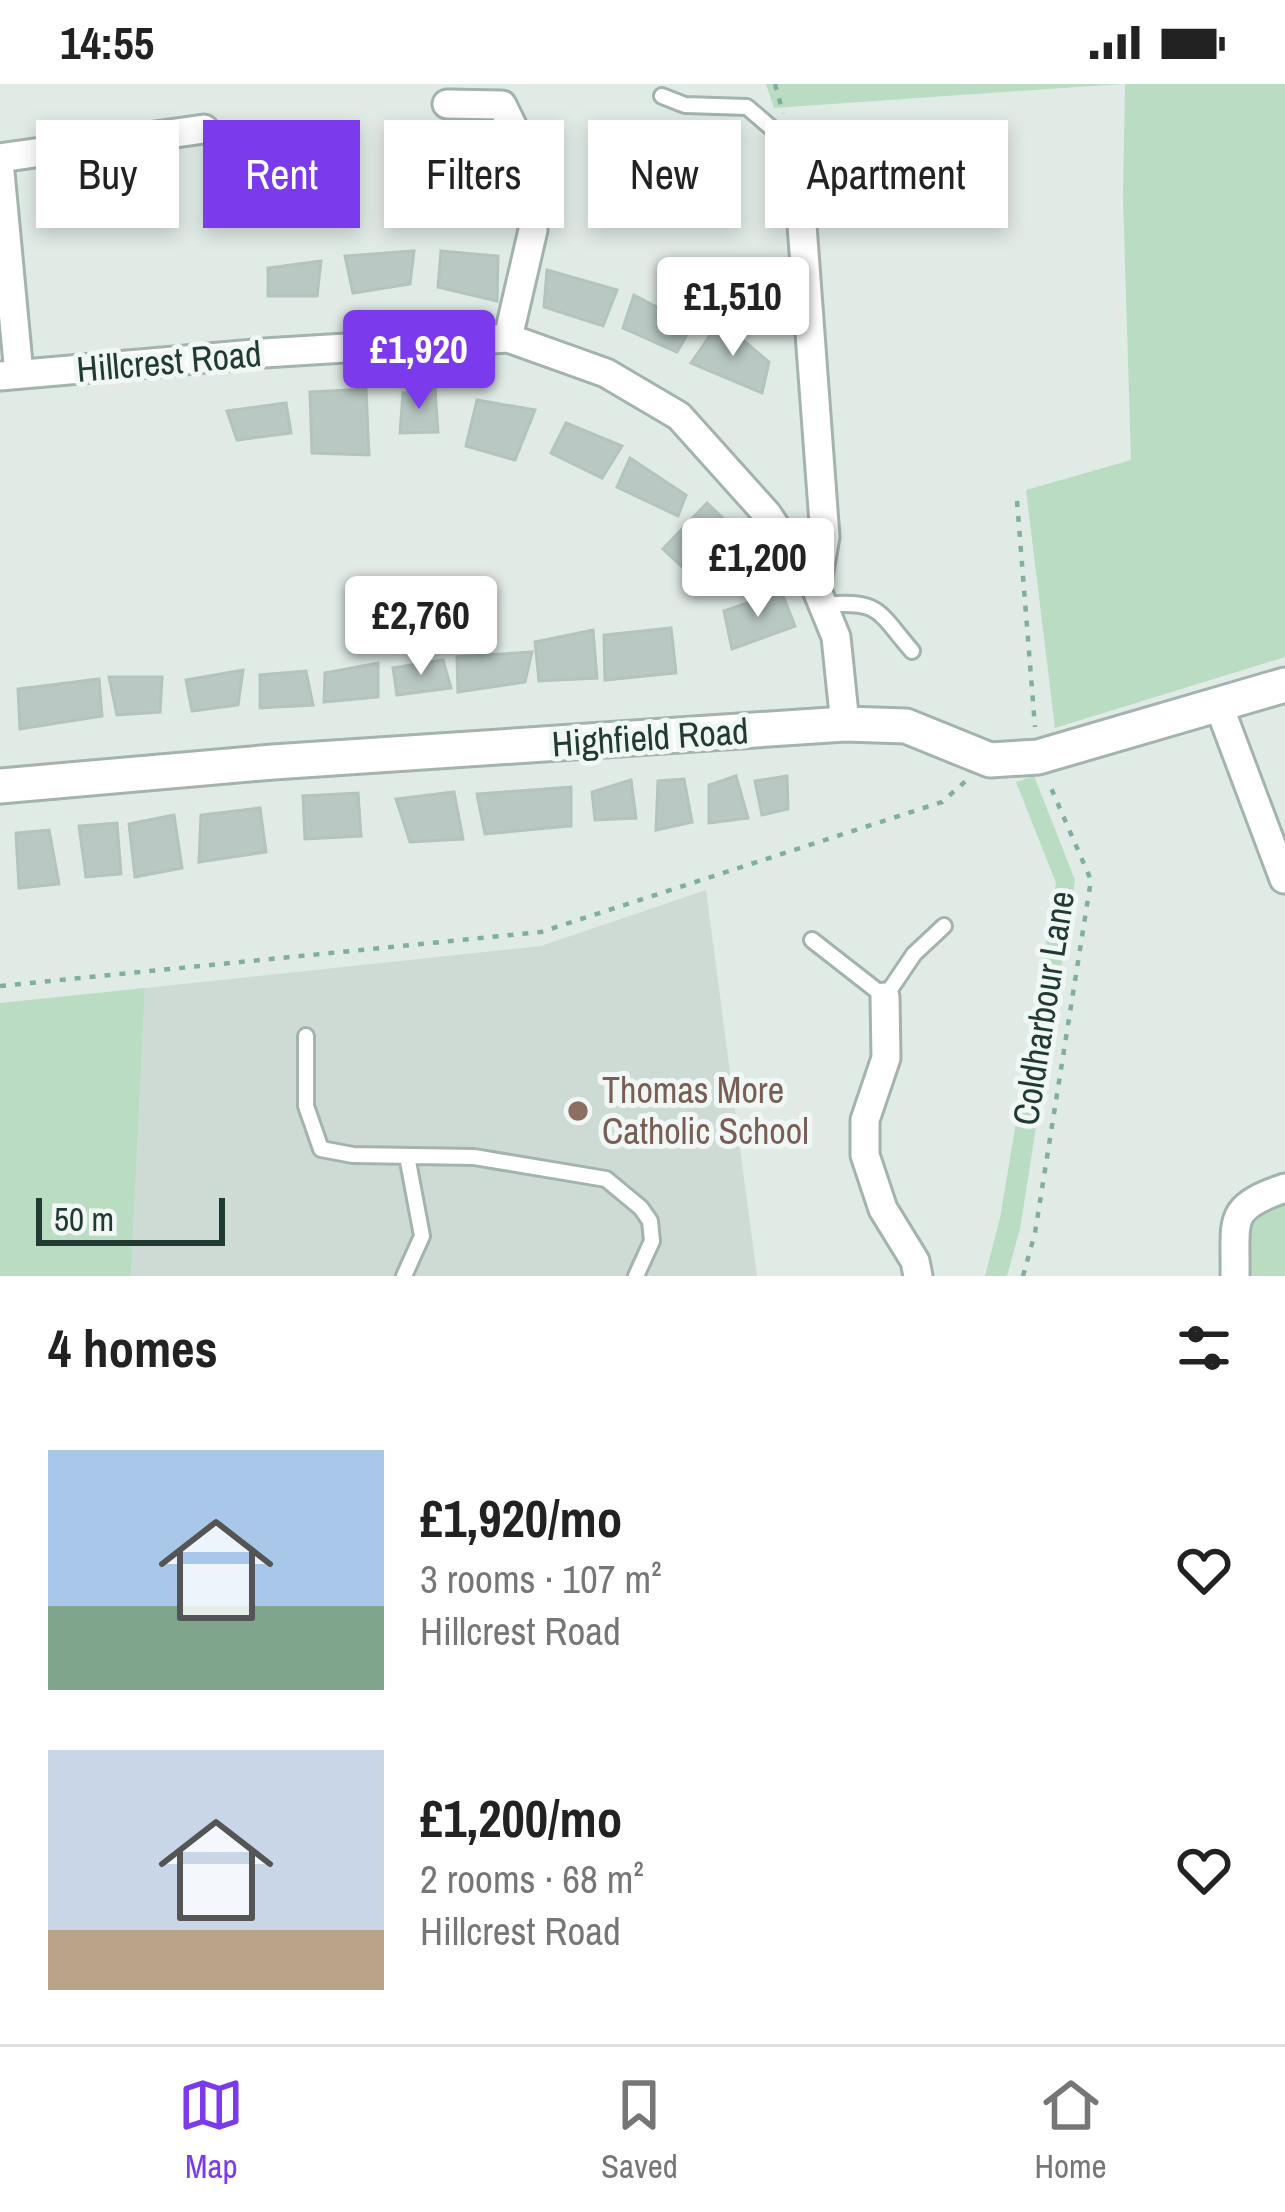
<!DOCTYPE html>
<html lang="en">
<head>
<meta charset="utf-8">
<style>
  body { margin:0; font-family:"Archivo Narrow",sans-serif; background:#f2f2f2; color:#222; height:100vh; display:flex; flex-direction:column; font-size:45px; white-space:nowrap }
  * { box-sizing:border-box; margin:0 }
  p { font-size:39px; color:#767676 }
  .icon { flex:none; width:66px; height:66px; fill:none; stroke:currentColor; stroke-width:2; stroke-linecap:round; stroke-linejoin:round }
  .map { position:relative; height:1192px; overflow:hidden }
  .side { display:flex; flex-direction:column; background:#fff; flex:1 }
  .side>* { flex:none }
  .top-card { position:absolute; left:36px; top:36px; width:1215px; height:108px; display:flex; gap:24px }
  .scale { position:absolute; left:36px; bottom:30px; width:189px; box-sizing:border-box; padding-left:12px; border:6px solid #213b34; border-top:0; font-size:33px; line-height:42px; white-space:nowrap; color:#213b34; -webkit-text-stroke:9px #f0f7f4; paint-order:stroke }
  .price { position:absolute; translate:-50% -102px; padding:0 27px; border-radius:12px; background:#fff; color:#222; font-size:39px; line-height:78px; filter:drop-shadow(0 3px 6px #0008) }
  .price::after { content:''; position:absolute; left:50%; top:72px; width:36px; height:27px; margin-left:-18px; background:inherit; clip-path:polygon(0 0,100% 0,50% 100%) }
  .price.current { background:#7c3aed; color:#fff }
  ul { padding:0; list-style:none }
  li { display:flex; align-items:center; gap:36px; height:300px; padding:0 48px }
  li span { display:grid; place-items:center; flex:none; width:336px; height:240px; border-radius:0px; color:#555 }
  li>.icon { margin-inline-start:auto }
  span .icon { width:144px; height:144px; fill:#fffc; stroke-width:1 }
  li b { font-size:51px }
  h2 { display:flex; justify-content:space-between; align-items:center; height:144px; padding:0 48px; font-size:51px }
  .chip { padding:0 42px; border-radius:0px; background:#fff; box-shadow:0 6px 18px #0003; font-size:42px; line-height:108px }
  .chip.current { background:#7c3aed; color:#fff }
  .status { display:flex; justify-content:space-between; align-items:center; height:84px; padding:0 60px; background:#fff; direction:ltr }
  .status svg { height:33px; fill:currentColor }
  .menu { display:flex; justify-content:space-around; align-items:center; height:168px; border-top:3px solid #e0e0e0; background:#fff; font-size:33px; color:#767676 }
  .menu a { display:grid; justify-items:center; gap:6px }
  .menu .current { color:#7c3aed }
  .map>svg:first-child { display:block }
  .built { fill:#cedbd5 }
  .green { fill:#b9dcc3 }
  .building { fill:#b9c8c2; stroke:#b3c4bd; stroke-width:3 }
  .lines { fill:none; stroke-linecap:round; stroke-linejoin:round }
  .service-casing { stroke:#a3b3ad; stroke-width:20 }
  .minor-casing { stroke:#a3b3ad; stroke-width:33 }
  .tertiary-casing { stroke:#a3b3ad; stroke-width:39 }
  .path { stroke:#81aea1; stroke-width:4.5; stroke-dasharray:6 9; stroke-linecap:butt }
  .service { stroke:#fff; stroke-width:14 }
  .minor { stroke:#fff; stroke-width:27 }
  .tertiary { stroke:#fff; stroke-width:33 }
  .education-dot { fill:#8d6e63; stroke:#f0f7f4; stroke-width:4.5 }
  .labels { text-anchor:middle; stroke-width:10; stroke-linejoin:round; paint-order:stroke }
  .street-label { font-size:36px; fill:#213b34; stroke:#f0f7f4 }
  .education-label { font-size:36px; fill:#785e54; stroke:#f0f7f4; text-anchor:start }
</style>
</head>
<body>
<div class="status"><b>14:55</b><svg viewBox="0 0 49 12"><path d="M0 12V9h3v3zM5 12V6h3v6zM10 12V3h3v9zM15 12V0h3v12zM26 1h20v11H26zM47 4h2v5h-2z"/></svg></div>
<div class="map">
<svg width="1285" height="1192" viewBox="0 0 1285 1192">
  <rect width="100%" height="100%" fill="#e0ebe6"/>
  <path class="built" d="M706,806L757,1192H131L145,904L541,862Z"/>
  <path class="green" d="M766,0H1121L774,24Z
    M1125,0H1285V573L1055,644L1026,406L1131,376L1123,113Z
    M1034,692L1075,796L1020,1145L1007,1192H985L1000,1134L1056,799L1016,698Z
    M145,904L131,1192H0V919Z
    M1285,1116V1192H1243L1248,1131Z"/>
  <path class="building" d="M414,167L410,200L353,209L345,172Z
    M441,167L498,172L497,217L438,203Z
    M321,177L317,212H268V184Z
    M547,186L617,206L603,242L544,223Z
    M634,211L692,242L677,268L623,244Z
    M720,237L769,278L762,309L691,279Z
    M366,305L369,371L312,369L310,308Z
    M435,305L438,348L400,349L403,309Z
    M477,316L535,326L515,376L466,362Z
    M286,319L291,349L237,356L227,327Z
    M566,339L622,362L602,394L551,369Z
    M630,374L686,411L678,432L617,403Z
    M707,419L759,469L704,503L663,465Z
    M781,507L795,542L732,565L724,527Z
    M671,544L676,589L605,596L604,551Z
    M593,546L597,594L539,597L535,558Z
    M532,568L525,598L458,608L457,573Z
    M443,576L451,604L397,611L393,584Z
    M378,579V613L324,618L325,589Z
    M243,586L238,621L192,627L186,596Z
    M306,587L313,621L260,624V591Z
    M109,593H162L160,628L117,631Z
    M99,595L102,632L20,645L18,605Z
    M736,692L748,734L709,739V701Z
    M787,692L788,725L762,731L755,697Z
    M684,695L692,738L656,746L658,697Z
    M631,696L636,734L595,736L592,708Z
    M571,703V742L485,750L477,710Z
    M454,708L463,755L410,758L396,715Z
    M358,709L361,752L305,755L303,712Z
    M260,724L266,768L199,778L201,731Z
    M174,731L182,784L135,793L129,740Z
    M117,739L121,790L86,793L79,742Z
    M49,746L59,800L19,804L16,749Z"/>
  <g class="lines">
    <g class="service-casing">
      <path id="service" d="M662,12L685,21L747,23L782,53
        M823,521C880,516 877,526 912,567
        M812,856L885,913L914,870L944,842
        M306,952V1022L321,1065L353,1071L474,1073L606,1095L641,1124L650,1137L652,1157L636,1192
        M404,1192L422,1152L407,1072"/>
    </g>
    <g class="minor-casing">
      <path id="minor" d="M447,20L502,21L525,68L533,146L508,254
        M782,53L797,73L825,453L816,504
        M0,74L204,45
        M0,88L19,290
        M0,292L264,269L508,254L606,289L679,332L767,430L816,504L836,553L845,640
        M1219,622L1284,795
        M885,913L886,974L865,1036V1071L883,1125L915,1177L918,1192
        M1235,1192C1236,1135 1226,1124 1285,1104"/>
    </g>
    <g class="tertiary-casing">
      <path id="tertiary" d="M0,702L273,678L845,640L906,642L990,676L1038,673L1285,601"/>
    </g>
    <path class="path" d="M775,0L783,29
      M1017,417L1035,643
      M0,902L541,848L942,718L968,695
      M1023,1192L1035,1149L1091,796L1048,697"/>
    <use href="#service" class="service"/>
    <use href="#minor" class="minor"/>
    <use href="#tertiary" class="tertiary"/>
  </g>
  <circle class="education-dot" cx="578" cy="1027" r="12"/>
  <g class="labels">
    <g class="street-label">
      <text transform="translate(169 277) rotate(-5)" y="13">Hillcrest Road</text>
      <text transform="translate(650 653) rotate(-4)" y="13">Highfield Road</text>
      <text transform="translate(1043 924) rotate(-81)" y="13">Coldharbour Lane</text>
    </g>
    <g class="education-label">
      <text x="602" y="1019">Thomas More<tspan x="602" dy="41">Catholic School</tspan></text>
    </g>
  </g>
</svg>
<div class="scale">50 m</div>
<b class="price" style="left:733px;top:275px">£1,510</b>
<b class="price current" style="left:419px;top:328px">£1,920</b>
<b class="price" style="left:758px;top:536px">£1,200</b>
<b class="price" style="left:421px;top:594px">£2,760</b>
<div class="top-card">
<a class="chip">Buy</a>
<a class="chip current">Rent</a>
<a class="chip">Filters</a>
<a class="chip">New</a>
<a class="chip">Apartment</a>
</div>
</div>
<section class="side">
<h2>4 homes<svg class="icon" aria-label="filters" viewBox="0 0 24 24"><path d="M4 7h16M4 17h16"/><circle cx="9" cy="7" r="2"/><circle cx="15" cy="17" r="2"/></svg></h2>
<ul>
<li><span style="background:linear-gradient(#a9c7e8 65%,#7fa58c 0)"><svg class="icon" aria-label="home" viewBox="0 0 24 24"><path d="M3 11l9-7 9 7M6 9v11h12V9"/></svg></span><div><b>£1,920/mo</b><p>3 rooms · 107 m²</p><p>Hillcrest Road</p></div><svg class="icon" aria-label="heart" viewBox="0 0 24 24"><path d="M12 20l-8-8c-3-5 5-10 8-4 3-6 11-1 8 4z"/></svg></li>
<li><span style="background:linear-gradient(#c9d6e8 75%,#b9a48a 0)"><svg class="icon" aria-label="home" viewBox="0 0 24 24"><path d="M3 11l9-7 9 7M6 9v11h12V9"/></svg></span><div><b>£1,200/mo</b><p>2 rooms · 68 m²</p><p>Hillcrest Road</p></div><svg class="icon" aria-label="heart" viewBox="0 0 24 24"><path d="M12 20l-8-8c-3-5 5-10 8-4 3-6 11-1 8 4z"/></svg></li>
</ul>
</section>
<nav class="menu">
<a class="current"><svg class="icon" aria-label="map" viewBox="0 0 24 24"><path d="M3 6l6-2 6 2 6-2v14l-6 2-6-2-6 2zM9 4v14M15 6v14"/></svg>Map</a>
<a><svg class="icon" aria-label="saved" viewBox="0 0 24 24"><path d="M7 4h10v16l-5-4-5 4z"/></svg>Saved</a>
<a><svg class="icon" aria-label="home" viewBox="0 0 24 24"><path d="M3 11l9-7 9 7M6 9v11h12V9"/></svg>Home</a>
</nav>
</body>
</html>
